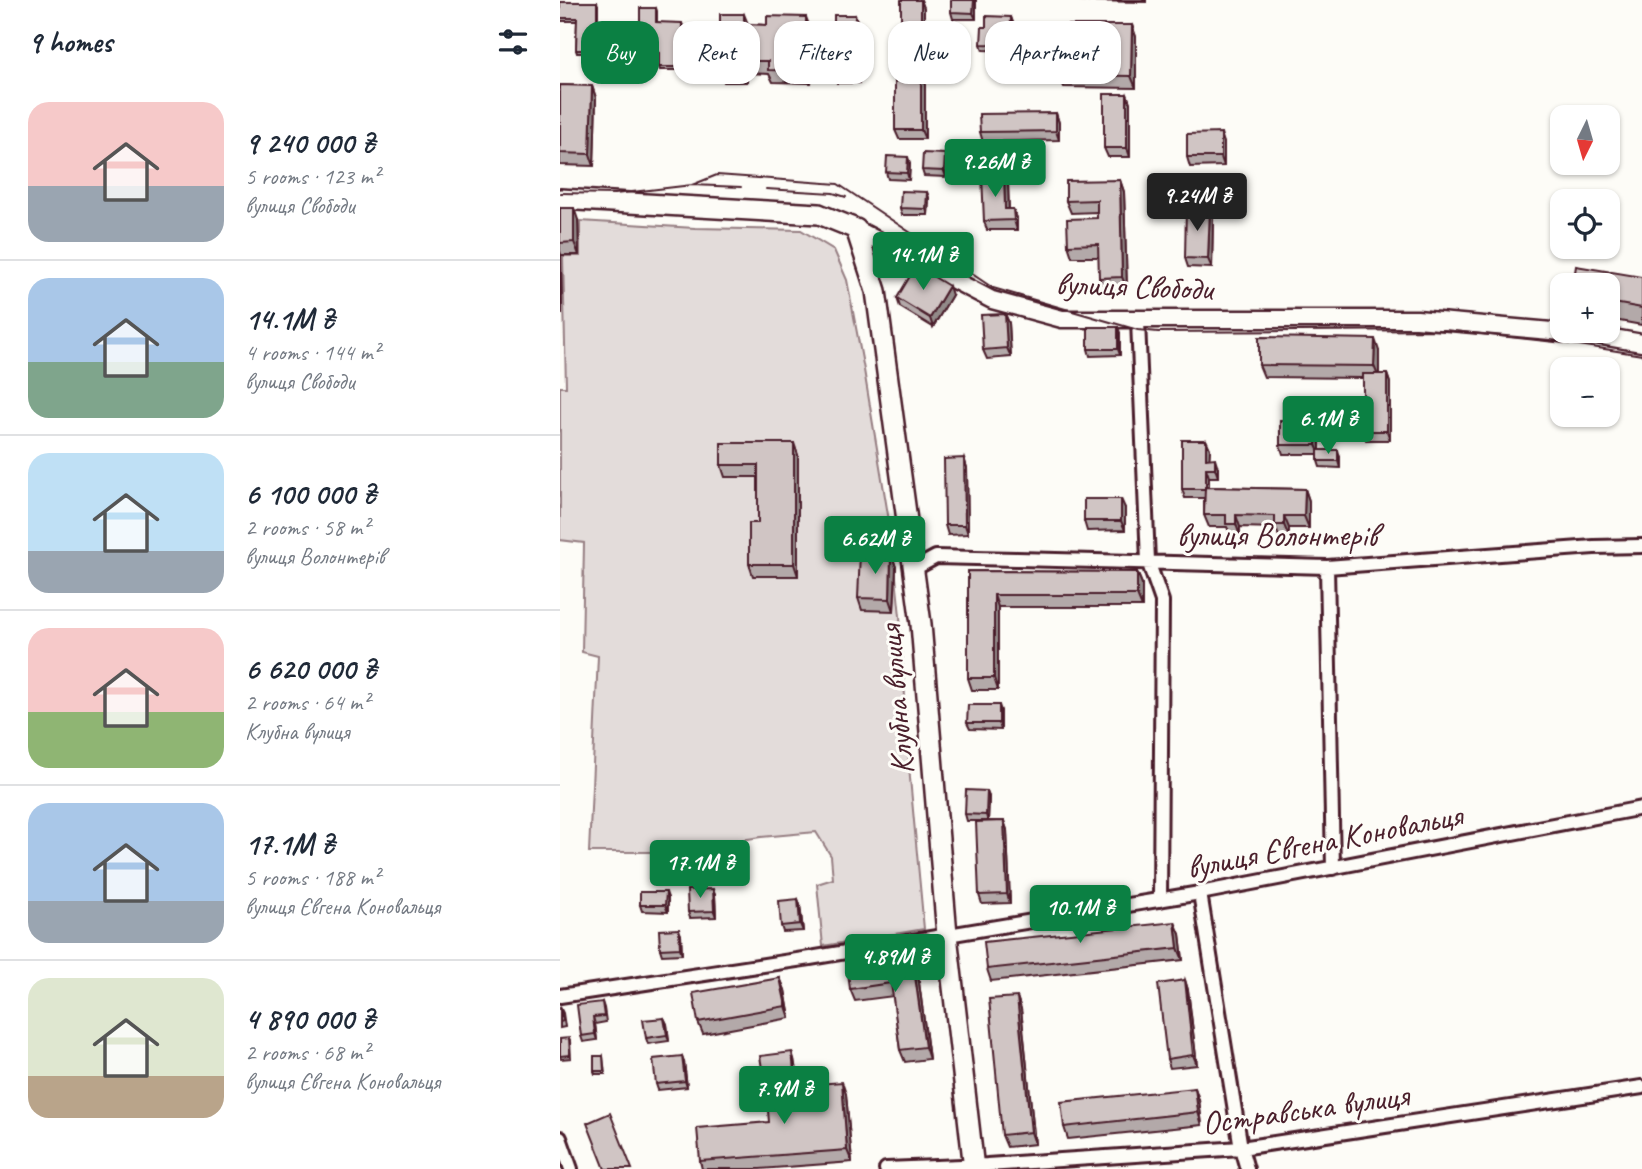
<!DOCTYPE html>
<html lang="en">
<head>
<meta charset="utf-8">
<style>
  body { margin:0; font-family:Caveat,sans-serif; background:#f6f6f7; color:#1f2937; height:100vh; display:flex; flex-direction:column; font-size:26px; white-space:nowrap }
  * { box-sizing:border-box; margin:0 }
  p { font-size:23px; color:#747a83 }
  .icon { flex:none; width:38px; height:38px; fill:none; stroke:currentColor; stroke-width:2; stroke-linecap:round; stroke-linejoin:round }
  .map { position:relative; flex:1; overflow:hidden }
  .details { display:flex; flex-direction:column; background:#fff; width:560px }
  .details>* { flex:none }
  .top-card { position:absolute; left:21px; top:21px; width:665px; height:63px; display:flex; gap:14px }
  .needle { width:46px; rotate:185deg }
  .controls { position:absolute; left:990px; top:105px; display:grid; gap:14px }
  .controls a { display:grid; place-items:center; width:70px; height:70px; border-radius:14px; background:#fff; box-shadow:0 2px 5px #0004; font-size:35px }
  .price { position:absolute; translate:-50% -60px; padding:0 16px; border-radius:7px; background:#0b8043; color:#fff; font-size:23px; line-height:46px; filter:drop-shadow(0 2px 4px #0008) }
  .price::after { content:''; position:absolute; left:50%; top:42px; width:21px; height:16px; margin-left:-10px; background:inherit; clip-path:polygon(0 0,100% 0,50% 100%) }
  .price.on { background:#222; color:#fff }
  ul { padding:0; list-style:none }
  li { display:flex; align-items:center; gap:21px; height:175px; padding:0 28px }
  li+li { border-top:2px solid #e0e1e3 }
  li span { display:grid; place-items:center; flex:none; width:196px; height:140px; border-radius:21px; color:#555 }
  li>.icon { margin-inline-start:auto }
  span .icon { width:84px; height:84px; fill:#fffc; stroke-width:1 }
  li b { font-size:30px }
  h2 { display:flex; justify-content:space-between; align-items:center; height:84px; padding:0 28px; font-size:30px }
  .tag { padding:0 24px; border-radius:21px; background:#fff; box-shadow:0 2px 5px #0004; font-size:24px; line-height:63px }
  .tag.on { background:#0b8043; color:#fff }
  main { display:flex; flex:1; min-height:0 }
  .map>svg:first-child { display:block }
  .green { fill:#e3dcda; stroke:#967e82; stroke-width:2 }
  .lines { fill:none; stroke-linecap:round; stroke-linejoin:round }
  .minor-casing { stroke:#4a1f2b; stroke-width:18 }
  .tertiary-casing { stroke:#4a1f2b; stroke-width:21 }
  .primary-casing { stroke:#4a1f2b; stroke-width:24 }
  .minor { stroke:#fdfcf7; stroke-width:12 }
  .tertiary { stroke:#fdfcf7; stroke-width:16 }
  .primary { stroke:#fdfcf7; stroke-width:19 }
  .tram { stroke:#4a1f2b; stroke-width:2 }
  .wall { fill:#b3a9a9; stroke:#4a1f2b; stroke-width:2 }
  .shaded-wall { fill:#928a89; stroke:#4a1f2b; stroke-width:2 }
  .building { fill:#d0c5c4; stroke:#4a1f2b; stroke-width:2 }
  .labels { text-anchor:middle; stroke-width:6; stroke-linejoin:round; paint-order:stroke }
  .street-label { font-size:33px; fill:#4a1f2b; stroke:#fdfcf7 }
</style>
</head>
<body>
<main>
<section class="details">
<h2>9 homes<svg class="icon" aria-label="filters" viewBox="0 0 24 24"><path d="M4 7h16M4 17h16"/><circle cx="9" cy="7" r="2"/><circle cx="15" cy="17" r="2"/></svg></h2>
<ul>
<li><span style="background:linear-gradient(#f6c9c9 60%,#9aa5b1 0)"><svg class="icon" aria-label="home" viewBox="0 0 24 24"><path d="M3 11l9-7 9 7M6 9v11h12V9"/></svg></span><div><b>9 240 000 ₴</b><p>5 rooms · 123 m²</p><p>вулиця Свободи</p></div></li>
<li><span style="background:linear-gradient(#a9c7e8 60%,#7fa58c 0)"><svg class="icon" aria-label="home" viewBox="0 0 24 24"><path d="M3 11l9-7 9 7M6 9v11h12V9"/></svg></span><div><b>14.1M ₴</b><p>4 rooms · 144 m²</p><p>вулиця Свободи</p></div></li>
<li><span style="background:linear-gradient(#bfe0f5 70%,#9aa5b1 0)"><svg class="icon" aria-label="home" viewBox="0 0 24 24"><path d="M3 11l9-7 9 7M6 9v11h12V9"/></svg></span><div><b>6 100 000 ₴</b><p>2 rooms · 58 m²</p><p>вулиця Волонтерів</p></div></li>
<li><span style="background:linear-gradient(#f6c9c9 60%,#8fb573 0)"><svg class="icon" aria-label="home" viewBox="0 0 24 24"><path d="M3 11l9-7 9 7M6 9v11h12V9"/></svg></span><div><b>6 620 000 ₴</b><p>2 rooms · 64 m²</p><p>Клубна вулиця</p></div></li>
<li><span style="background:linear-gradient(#a9c7e8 70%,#9aa5b1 0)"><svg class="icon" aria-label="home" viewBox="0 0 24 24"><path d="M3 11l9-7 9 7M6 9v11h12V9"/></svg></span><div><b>17.1M ₴</b><p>5 rooms · 188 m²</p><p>вулиця Євгена Коновальця</p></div></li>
<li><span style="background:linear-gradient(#dfe7d0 70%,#b9a48a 0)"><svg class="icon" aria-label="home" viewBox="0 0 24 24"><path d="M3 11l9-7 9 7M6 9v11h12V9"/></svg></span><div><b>4 890 000 ₴</b><p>2 rooms · 68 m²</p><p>вулиця Євгена Коновальця</p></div></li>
</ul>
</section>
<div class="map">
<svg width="1082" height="1169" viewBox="0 0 1082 1169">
  <rect width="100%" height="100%" fill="#fdfcf7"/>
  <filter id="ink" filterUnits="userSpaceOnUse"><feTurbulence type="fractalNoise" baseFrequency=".0143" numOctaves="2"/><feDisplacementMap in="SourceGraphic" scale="14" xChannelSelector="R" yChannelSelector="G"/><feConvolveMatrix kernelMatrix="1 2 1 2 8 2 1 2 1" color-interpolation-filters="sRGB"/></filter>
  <g filter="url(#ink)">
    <path class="green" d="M20,221L135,228L241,230L274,250L287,280L304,370L332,539L340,616L350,778L364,929L263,946L257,884L273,879L271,856L256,832L201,837L99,852H29L38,656L22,652L24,543L0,540V387H6L3,256H20Z"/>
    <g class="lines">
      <g class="minor-casing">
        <path id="minor" d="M578,321L588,561L602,601L600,900
          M767,567L773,868
          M354,569L376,557L767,567L1034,547L1082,546
          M640,893L681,1148L687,1169
          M0,996L250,958L640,893L1082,808
          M0,1138L11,1169
          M326,1169L427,1165L681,1148L1082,1087"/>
      </g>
      <g class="tertiary-casing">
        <path id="tertiary" d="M296,229L432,300L502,319H857L1036,335L1082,343"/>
      </g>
      <g class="primary-casing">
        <path id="primary" d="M0,199L259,214L296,229L316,291L361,624L387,935L414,1169"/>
      </g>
      <use href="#minor" class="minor"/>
      <use href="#tertiary" class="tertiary"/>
      <use href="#primary" class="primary"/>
      <path class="tram" d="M132,185L157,175L278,184L433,288L578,330L598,332L885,330L1013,344L1082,355
        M206,189L273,193L286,197
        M0,193L55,194L132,185L181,187
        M0,1163L2,1169"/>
    </g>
    <path class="wall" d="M361,0L364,8V29H369L373,38V51H345L341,42Z
      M391,0H416V19H393L391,12Z
      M518,0H586V2L519,1Z
      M0,2L38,5V53H17L16,50L17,21H0Z
      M96,8L97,11V22L123,26L122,70H100L99,67V55H82V78H62L61,74L80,22Z
      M184,14L188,24L207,25L246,17L249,25H274L295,15L299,27V83H277L274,73H252L251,83L213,82L209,74L187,73V82H164L160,70Z
      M451,17L453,23L452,51L423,50L421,44L426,27Z
      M572,25L576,37V88L504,87L499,75Z
      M361,70L365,79V139H339L335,130Z
      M0,85L32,86L36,98L34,166L0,165Z
      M567,94L570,103V157H548L544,148Z
      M496,113L499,123V140L423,142L420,132Z
      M664,143V166L630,167L627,157Z
      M385,154L387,160L386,177L364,176L362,170Z
      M350,163L349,180L328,179L326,172Z
      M444,174L448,183L449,209H453L457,218V230H427L424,221Z
      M560,180L564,192L567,289L544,290L539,278V257H512L508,245L537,218V212L511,213L506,201Z
      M367,192L369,198L368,215H342L340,208Z
      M0,208L18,220L19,255H1L2,313H0Z
      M650,208L653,217L652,268L628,267L625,258Z
      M1082,277V325L1048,319V285Z
      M392,295L373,327L340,307L337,298Z
      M445,314L449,323L451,357L427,359L423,350Z
      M560,333V355L530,356L528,349Z
      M819,351V374H827L830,383V440H806L803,431V378L704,377L699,365Z
      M757,420L760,429V450L780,457V468L760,467L758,461V454H723L720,445Z
      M646,440L650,449L649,458L658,468V477H649V487L745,489L749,501V528H729V537H719L716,528L680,527V536H671L667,527H649L644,515V498H625L622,489Z
      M238,455V576H193L189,564L198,523V477H165L161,465Z
      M404,458L407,468L408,534L388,535L385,525Z
      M565,508V530L527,531L524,521Z
      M331,554L336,567L334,611L302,610L298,598Z
      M408,571L577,572L582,584V607H438V690H412L408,678Z
      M441,711V730L410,729L407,723Z
      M429,797L428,821H444L447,830L450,903L422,904L419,895L426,821H407L405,814Z
      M155,895L156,917L130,918L128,912Z
      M108,898V912L82,911L80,905Z
      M238,899L240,905L243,931L223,932L221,926Z
      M620,934L623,960L431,981L427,969Z
      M121,935L122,954L102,955L100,949Z
      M352,955L357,967L369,1059L345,1062L340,1050L333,996L295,1001L290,989Z
      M220,978L225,990L230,1018L143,1034L138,1022Z
      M625,980L628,990L637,1065L610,1068L607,1059Z
      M457,997L461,1009L475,1144L447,1147L442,1135Z
      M42,1002L44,1008L46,1022L35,1024L37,1040L23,1042L21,1036Z
      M0,1007L3,1013L5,1027L0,1028Z
      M104,1018L107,1024L109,1041L88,1044L86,1038Z
      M10,1041L11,1058L1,1059L0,1056Z
      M43,1056L45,1074H35L34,1071Z
      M122,1056L124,1062L127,1087L98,1090L96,1084Z
      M234,1059L237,1078L205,1081L203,1075Z
      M635,1088L639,1100L642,1125L508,1139L504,1127Z
      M286,1094L292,1162L200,1169H142L140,1161L209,1122Z"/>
    <path class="shaded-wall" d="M361,0L364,8V38L361,29Z
      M414,0H416V19L413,13Z
      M37,2L38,5V53L37,50Z
      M295,15L299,27V83L294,71Z
      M451,17L453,23L452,51L450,45Z
      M122,23L123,26L122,70L121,67Z
      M572,25L576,37V88L571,76Z
      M369,29L373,38V51L369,42Z
      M183,61L187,73V82L183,70Z
      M247,61L252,73L251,83L247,71Z
      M361,70L365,79V139L361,130Z
      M32,86L36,98L34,166L30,154Z
      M567,94L570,103V157L567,148Z
      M496,113L499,123V140L496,131Z
      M661,133L664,143V166L661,157Z
      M385,154L387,160L386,177L384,171Z
      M348,157L350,163L349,180L347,173Z
      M444,174L448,183L449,219L445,209Z
      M560,180L564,192L567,289L562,277Z
      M367,192L369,198L368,215L366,209Z
      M14,208L18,220L19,255L14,242Z
      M650,208L653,217L652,268L648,259Z
      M453,209L457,218V230L454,220Z
      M0,251L1,255L2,313L0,307Z
      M389,286L392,295L373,327L370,318Z
      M445,314L449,323L451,357L447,348Z
      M558,327L560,333V355L558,349Z
      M815,339L819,351V378L814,366Z
      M827,374L830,383V440L827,431Z
      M757,420L760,429V454L756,445Z
      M646,440L650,449L649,468L646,459Z
      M234,443L238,455V576L234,564Z
      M778,450L780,457V468L778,461Z
      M404,458L407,468L408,534L405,525Z
      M655,458L658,468V477L655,468Z
      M646,468L649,477V498L646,489Z
      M745,489L749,501V528L744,516Z
      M561,499L565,508V530L561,521Z
      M676,515L680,527V536L676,524Z
      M724,516L729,528V537L724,525Z
      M331,554L336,567L334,611L330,599Z
      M577,572L582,584V607L577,595Z
      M434,595L438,607V690L434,678Z
      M439,705L441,711V730L439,723Z
      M427,791L429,797L428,822L426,815Z
      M444,821L447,830L450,903L447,894Z
      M153,889L155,895L156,917L154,911Z
      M106,892L108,898V912L105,905Z
      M238,899L240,905L243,931L240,924Z
      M615,922L620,934L623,960L618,948Z
      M119,929L121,935L122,954L120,948Z
      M352,955L357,967L369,1059L365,1047Z
      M220,978L225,990L230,1018L226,1006Z
      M625,980L628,990L637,1065L633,1055Z
      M457,997L461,1009L475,1144L471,1132Z
      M33,1017L35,1024L37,1040L35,1034Z
      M104,1018L107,1024L109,1041L107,1035Z
      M232,1052L234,1059L237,1078L234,1071Z
      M122,1056L124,1062L127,1087L125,1081Z
      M282,1082L286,1094L292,1162L287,1150Z
      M635,1088L639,1100L642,1125L638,1112Z"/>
    <path class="building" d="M341,0H361V29H369V42H341Z
      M391,0H414L413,13L391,12Z
      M0,2H37V50H16L17,18H0Z
      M80,8H96V22L122,23L121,67H99V52H81V75L61,74V22H80Z
      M160,14H184V24L207,25V16L246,17V25H274V15H295L294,71H273V61H247V71L208,70V61H183V70H160Z
      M426,16L451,17L450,45L421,44L422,27H426Z
      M500,25H572L571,76L499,75Z
      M335,70H361V130H335Z
      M0,85L32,86L30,154L0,153Z
      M544,94H567V148H544Z
      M496,113V131L420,132L419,114Z
      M661,133V157H627V134Z
      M363,153L385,154L384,171L362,170Z
      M327,156L348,157L347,173L326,172Z
      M444,174L445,209H453L454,220L424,221L422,175Z
      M560,180L562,277L539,278L538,244L508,245L507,219L537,218V200L506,201V181Z
      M341,191L367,192L366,209L340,208Z
      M626,207L650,208L648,259L625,258Z
      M0,208H14V242L0,243Z
      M356,266L389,286L370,318L337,298Z
      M1016,266L1082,277V308L1048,302V285H1013Z
      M445,314L447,348L423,350L421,315Z
      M528,327H558V349H528Z
      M699,337L815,339L814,366L699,365Z
      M803,374H827V431H803Z
      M720,420H757L756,445H720Z
      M622,440H646V459L655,458V468H646V487H645V489H622Z
      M161,443H234V564H189V523H198V465H161Z
      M758,450H778V461H758Z
      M404,458L405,525H385L384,459Z
      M645,487L745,489L744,516H724V525H715V516L676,515V524H666V515H644Z
      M524,499H561V521H524Z
      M300,553L331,554L330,599L298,598Z
      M408,571L577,572V595H434V678H408Z
      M408,705H439V723H407Z
      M406,790L427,791L426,815L405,814Z
      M444,821L447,894L419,895L416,822Z
      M153,889L154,911L128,912L127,890Z
      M80,892H106L105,905H80Z
      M238,899L240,924L221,926L219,901Z
      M615,922L618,948L427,969L424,942Z
      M119,929L120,948L100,949L99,930Z
      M352,955L365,1047L340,1050L331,983L290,989L287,964Z
      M220,978L226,1006L138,1022L133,993Z
      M625,980L633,1055L607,1059L598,984Z
      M457,997L471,1132L442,1135L429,999Z
      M42,1002L44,1016L33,1017L35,1034L21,1036L17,1005Z
      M0,1007L3,1021L0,1022Z
      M104,1018L107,1035L86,1038L83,1020Z
      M9,1038L10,1055L0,1056V1039Z
      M232,1052L234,1071L203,1075L200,1056Z
      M34,1056H43L44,1071H34Z
      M122,1056L125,1081L96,1084L93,1059Z
      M282,1082L287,1150L140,1161L137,1128L209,1122L206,1088Z
      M635,1088L638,1112L504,1127L501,1102Z
      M50,1113L72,1169H45L27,1123Z"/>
  </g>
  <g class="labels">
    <g class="street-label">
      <text transform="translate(574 285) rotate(2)" y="12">вулиця Свободи</text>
      <text x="717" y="546">вулиця Волонтерів</text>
      <text transform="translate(335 700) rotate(-95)" y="12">Клубна вулиця</text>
      <text transform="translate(764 840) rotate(-11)" y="12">вулиця Євгена Коновальця</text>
      <text transform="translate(745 1108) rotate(-8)" y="12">Остравська вулиця</text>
    </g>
  </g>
</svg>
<div class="controls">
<a><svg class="needle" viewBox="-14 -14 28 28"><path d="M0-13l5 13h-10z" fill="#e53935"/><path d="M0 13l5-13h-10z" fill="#747a83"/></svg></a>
<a><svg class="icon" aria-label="locate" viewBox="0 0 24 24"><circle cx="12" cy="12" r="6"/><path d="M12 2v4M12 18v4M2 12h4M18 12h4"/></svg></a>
<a>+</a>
<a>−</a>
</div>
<b class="price" style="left:435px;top:199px">9.26M ₴</b>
<b class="price on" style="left:637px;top:233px">9.24M ₴</b>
<b class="price" style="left:363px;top:292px">14.1M ₴</b>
<b class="price" style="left:768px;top:456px">6.1M ₴</b>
<b class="price" style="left:315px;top:576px">6.62M ₴</b>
<b class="price" style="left:140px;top:900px">17.1M ₴</b>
<b class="price" style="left:520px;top:945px">10.1M ₴</b>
<b class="price" style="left:335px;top:994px">4.89M ₴</b>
<b class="price" style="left:224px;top:1126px">7.9M ₴</b>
<div class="top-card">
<a class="tag on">Buy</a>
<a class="tag">Rent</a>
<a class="tag">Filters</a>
<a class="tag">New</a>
<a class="tag">Apartment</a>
</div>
</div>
</main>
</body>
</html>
